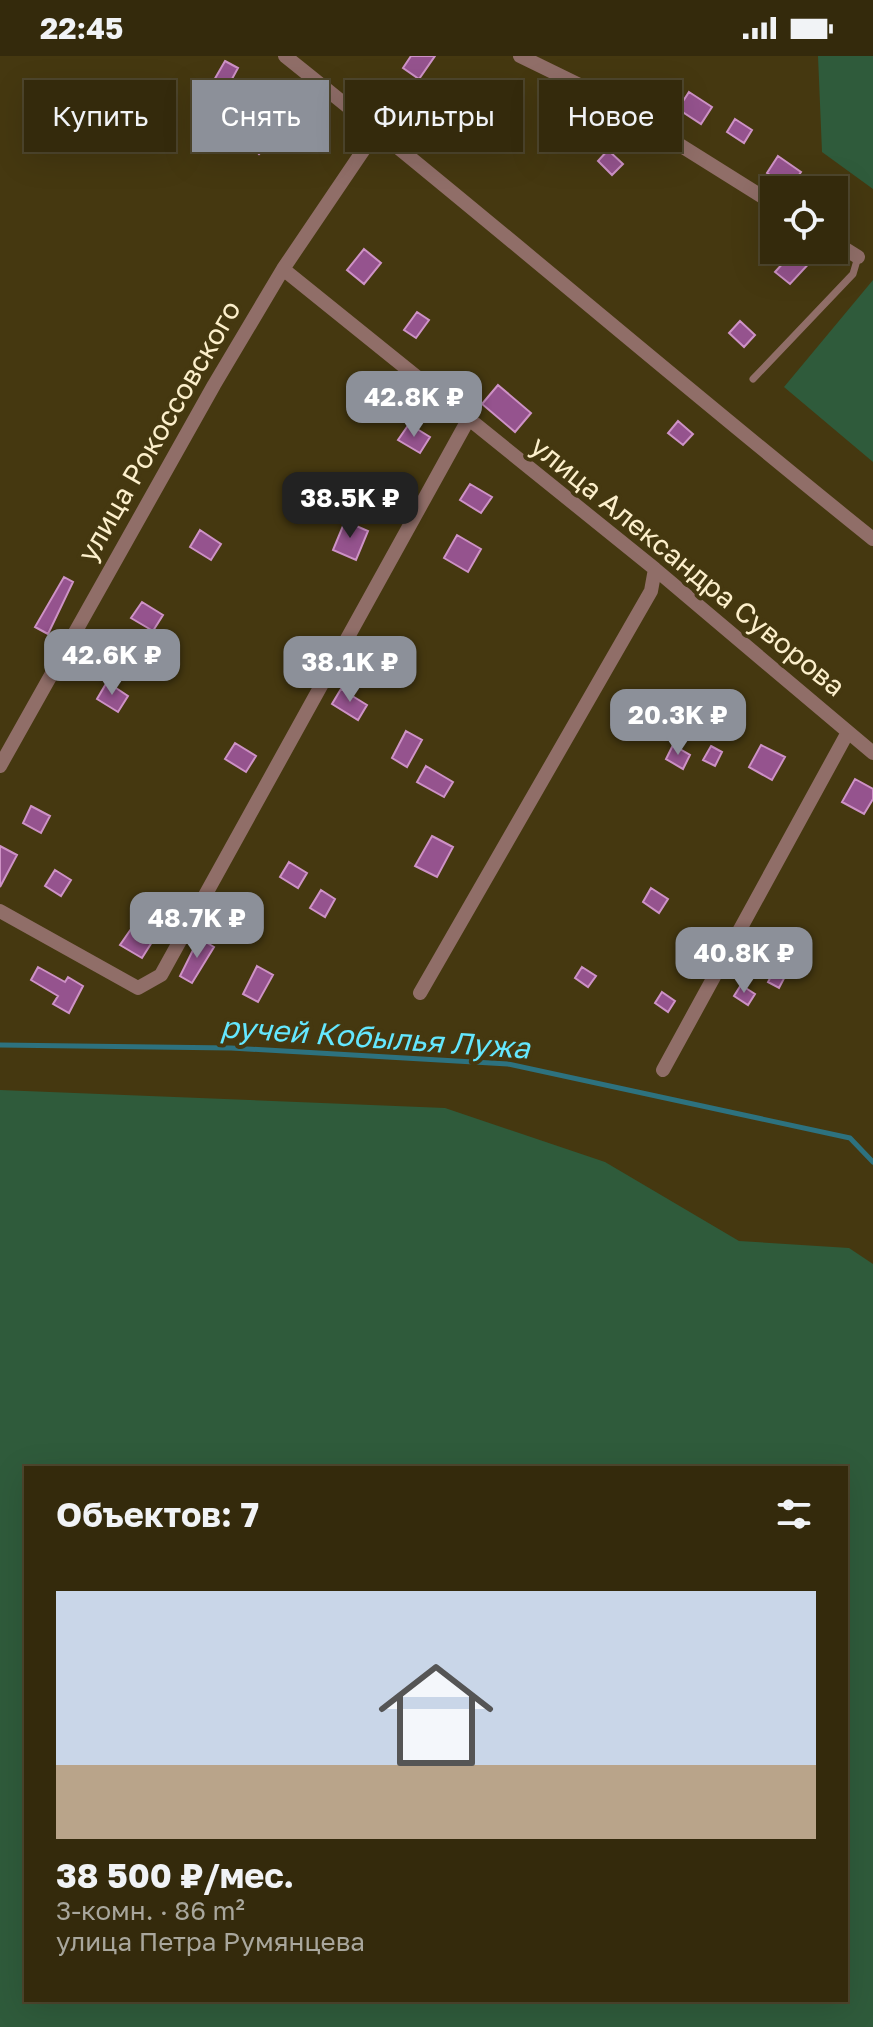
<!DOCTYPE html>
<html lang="ru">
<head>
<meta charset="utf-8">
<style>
  body { margin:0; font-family:"Golos Text",sans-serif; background:#3f361a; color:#f1f3f6; height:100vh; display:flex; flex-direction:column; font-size:30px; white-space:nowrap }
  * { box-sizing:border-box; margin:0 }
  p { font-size:26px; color:#a9a79d }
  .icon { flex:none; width:44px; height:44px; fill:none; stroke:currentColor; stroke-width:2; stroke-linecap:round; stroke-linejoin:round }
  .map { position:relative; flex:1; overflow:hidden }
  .details { position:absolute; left:24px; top:1410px; width:824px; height:536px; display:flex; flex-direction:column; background:#342a0c; border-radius:0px; box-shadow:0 8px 32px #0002,0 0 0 2px #4e462d }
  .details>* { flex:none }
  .guide { position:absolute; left:24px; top:24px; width:826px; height:72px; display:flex; gap:16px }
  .tools { position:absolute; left:760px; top:120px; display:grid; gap:16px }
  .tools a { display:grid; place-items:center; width:88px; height:88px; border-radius:0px; background:#342a0c; box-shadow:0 8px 32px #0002,0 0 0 2px #4e462d; font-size:40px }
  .price { position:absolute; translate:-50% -68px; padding:0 18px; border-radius:16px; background:#8c9099; color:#fff; font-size:26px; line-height:52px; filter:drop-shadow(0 2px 4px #0008) }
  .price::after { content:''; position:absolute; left:50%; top:48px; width:24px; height:18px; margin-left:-12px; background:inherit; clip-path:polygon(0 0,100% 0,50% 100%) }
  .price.current { background:#222; color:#fff }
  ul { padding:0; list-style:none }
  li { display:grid; align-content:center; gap:16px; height:424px; padding:0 32px }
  li span { display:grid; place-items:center; height:248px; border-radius:0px; color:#555 }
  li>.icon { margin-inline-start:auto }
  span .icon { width:144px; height:144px; fill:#fffc; stroke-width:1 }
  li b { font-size:34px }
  h2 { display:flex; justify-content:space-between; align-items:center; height:96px; padding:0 32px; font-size:34px }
  .chip { padding:0 28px; border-radius:0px; background:#342a0c; box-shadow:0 8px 32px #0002,0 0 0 2px #4e462d; font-size:28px; line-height:72px }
  .chip.current { background:#8c9099; color:#fff }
  .status { display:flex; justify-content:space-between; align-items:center; height:56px; padding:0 40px; background:#342a0c; direction:ltr }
  .status svg { height:22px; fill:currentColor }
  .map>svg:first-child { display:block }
  .green { fill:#2f5b3b; fill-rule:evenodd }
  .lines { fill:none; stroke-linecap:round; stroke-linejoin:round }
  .stream { stroke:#2d727f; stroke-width:5 }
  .building { fill:#95538e; stroke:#ce92c6; stroke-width:2 }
  .service { stroke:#906e68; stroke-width:7 }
  .minor { stroke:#906e68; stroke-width:14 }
  .labels { text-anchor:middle; stroke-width:8; stroke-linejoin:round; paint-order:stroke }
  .street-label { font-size:28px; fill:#fcefcb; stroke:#453810 }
  .water-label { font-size:30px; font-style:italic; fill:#64e7fe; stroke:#453810 }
</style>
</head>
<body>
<div class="status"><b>22:45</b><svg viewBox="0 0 49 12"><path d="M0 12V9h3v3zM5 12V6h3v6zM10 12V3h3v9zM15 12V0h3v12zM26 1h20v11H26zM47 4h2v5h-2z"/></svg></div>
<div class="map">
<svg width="873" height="1971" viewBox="0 0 873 1971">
  <rect width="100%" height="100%" fill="#453810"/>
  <path class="green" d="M818,0H873V133L822,96Z
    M873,224V406L784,331Z
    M0,1034L445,1052L605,1106L739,1185L849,1192L873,1208V1971H0ZM26,1412H846V1944H26Z"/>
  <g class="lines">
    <path class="stream" d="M0,989L231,992L508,1008L850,1082L873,1106"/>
  </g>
  <path class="building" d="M411,0H435L419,23L403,12Z
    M225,5L238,12L226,34L213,26Z
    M689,36L712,51L701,68L678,53Z
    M254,51L280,76L259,98L233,73Z
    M735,63L752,74L744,87L727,76Z
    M608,94L623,108L612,119L598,105Z
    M778,100L801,116L790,132L767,117Z
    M364,193L381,207L364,228L347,214Z
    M795,194H805L814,202L790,228L775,216Z
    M417,256L429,264L416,282L404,274Z
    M740,265L755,279L744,291L729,277Z
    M498,329L531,357L515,376L482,348Z
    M678,365L693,378L683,389L668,377Z
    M409,368L430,381L420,397L398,384Z
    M470,428L492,441L481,457L460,444Z
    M345,465L368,475L356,504L333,494Z
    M200,474L221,488L211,504L190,491Z
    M457,479L481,493L468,516L444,502Z
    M64,521L73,526L48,578L35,571Z
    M142,546L163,559L153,575L131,562Z
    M107,626L128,640L118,656L97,643Z
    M341,633L367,649L358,664L332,648Z
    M406,675L422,684L407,711L392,702Z
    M235,687L256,700L246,716L225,703Z
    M673,689L690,699L683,713L666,703Z
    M761,689L785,701L772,724L749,711Z
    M711,690L722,696L715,710L703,704Z
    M426,710L453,726L444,741L417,726Z
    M855,723L873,733V743L864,758L842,746Z
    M31,750L50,760L41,777L23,767Z
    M432,780L453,791L437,821L415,810Z
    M0,790L17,799L0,831Z
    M289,806L307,817L298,832L280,821Z
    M55,814L71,824L61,840L45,830Z
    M651,832L668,843L659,857L643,846Z
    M321,834L335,843L325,861L310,852Z
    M131,873L152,886L142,902L120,889Z
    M199,882L214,891L192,927L180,920Z
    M778,907L789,913L779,932L768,926Z
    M257,910L273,919L258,946L243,938Z
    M38,911L65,926L68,921L83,930L69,957L53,948L58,940L31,924Z
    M582,911L596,920L588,931L575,922Z
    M741,929L755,938L748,949L734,940Z
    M662,936L675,945L668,956L655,947Z"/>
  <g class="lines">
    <path class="service" d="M753,323L853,218L858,201"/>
    <path class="minor" d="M285,0C483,158 675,324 873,483
      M520,0L600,39L774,148
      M834,186L858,201
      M283,213L655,513L873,697
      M0,710L214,329L283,213L377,74
      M0,855L138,932L161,919L468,364
      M420,937L651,535L655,513
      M663,1014L848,676"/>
  </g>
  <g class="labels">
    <g class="street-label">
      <text transform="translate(159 375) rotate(-60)" y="10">улица Рокоссовского</text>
      <text transform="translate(688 510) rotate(39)" y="10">улица Александра Суворова</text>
    </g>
    <g class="water-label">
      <text transform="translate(375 982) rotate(4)" y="10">ручей Кобылья Лужа</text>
    </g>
  </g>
</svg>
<div class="tools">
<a><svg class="icon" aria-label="locate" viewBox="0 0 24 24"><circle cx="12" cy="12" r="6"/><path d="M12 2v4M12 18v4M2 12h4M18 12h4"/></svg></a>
</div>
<b class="price" style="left:414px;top:383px">42.8K ₽</b>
<b class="price current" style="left:350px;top:484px">38.5K ₽</b>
<b class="price" style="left:112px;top:641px">42.6K ₽</b>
<b class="price" style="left:350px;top:648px">38.1K ₽</b>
<b class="price" style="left:678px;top:701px">20.3K ₽</b>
<b class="price" style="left:197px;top:904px">48.7K ₽</b>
<b class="price" style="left:744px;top:939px">40.8K ₽</b>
<div class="guide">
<a class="chip">Купить</a>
<a class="chip current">Снять</a>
<a class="chip">Фильтры</a>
<a class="chip">Новое</a>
</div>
<section class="details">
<h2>Объектов: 7<svg class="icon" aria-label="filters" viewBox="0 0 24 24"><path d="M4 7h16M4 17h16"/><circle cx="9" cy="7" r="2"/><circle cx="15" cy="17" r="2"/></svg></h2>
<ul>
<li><span style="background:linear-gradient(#c9d6e8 70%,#b9a48a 0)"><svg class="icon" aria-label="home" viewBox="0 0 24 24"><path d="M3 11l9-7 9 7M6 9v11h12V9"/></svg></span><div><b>38 500 ₽/мес.</b><p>3-комн. · 86 m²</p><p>улица Петра Румянцева</p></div></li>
</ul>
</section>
</div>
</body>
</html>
